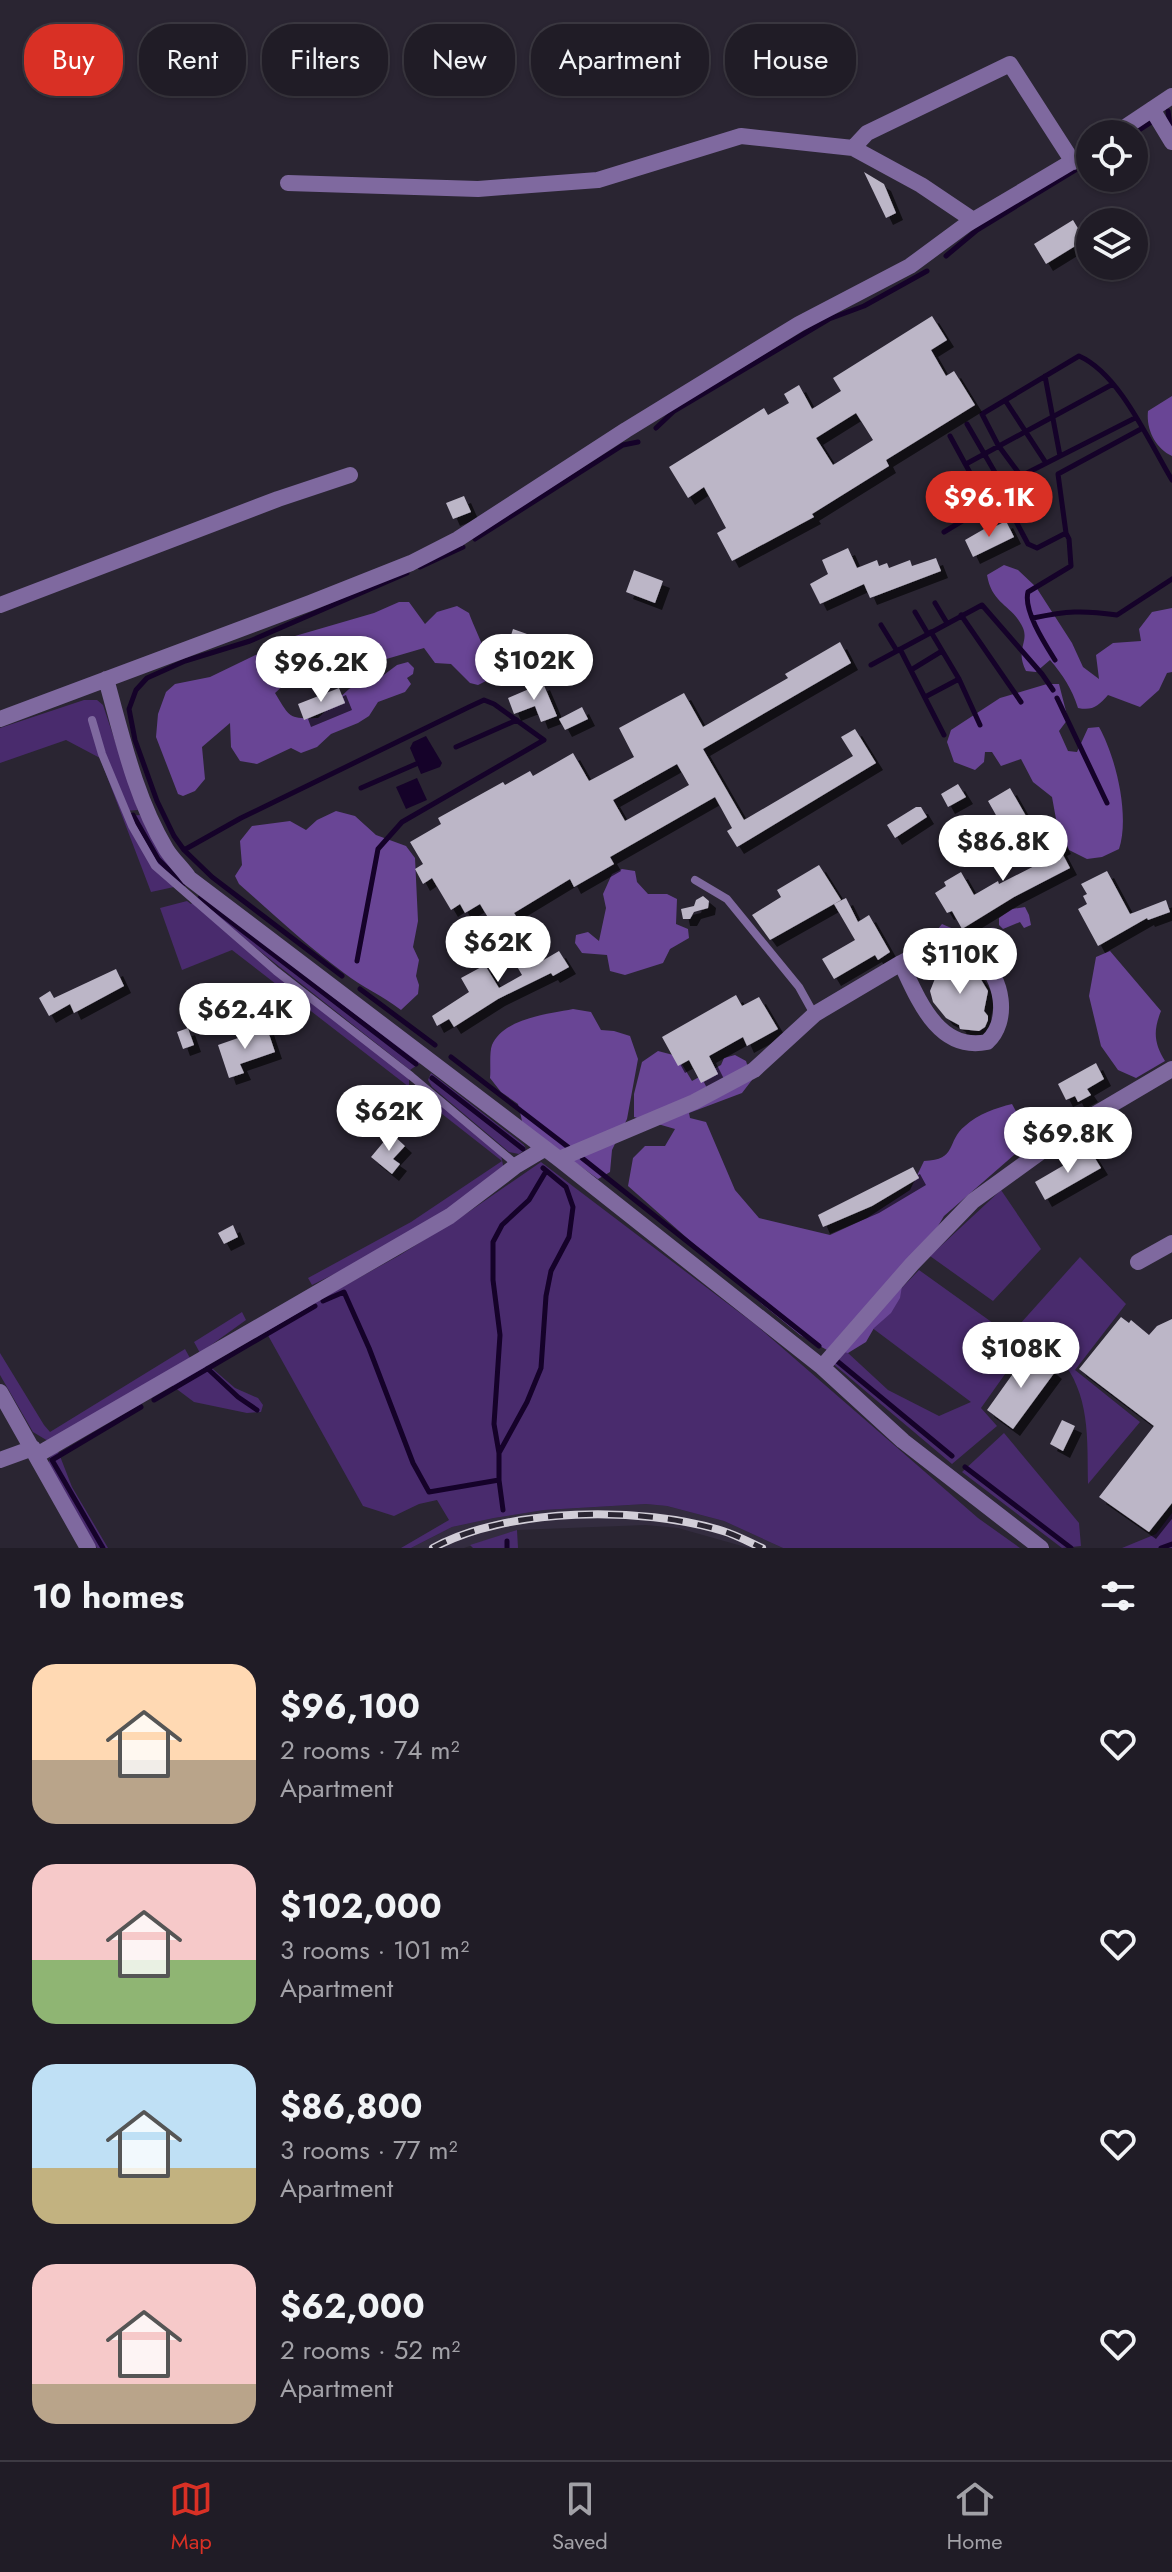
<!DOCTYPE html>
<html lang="en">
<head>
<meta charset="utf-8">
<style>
  body { margin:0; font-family:Jost,sans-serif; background:#28252e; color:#f1f3f6; height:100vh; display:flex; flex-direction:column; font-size:30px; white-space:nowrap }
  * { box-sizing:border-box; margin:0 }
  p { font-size:26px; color:#a2a1a7 }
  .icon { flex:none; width:44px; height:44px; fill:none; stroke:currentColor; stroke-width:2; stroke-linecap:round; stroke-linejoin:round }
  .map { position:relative; height:1548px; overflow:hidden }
  .panel { display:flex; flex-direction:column; background:#201c26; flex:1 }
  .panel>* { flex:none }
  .banner { position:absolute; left:24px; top:24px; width:1124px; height:72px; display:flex; gap:16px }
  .fabs { position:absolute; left:1076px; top:120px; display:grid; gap:16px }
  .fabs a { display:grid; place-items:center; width:72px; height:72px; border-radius:50%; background:#201c26; box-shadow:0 2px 6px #0004,0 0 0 2px #3d3a43; font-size:40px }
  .price { position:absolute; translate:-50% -68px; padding:0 18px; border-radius:28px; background:#fff; color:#222; font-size:26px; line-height:52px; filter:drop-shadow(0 2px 4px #0008) }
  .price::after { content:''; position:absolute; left:50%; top:48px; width:24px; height:18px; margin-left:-12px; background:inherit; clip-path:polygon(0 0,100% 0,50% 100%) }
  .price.on { background:#d93025; color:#fff }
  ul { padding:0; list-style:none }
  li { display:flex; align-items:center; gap:24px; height:200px; padding:0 32px }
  li span { display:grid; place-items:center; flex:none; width:224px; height:160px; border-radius:24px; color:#555 }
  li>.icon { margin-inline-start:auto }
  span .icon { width:96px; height:96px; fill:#fffc; stroke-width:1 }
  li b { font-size:34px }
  h2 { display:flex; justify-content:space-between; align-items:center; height:96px; padding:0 32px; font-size:34px }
  .pill { padding:0 28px; border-radius:32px; background:#201c26; box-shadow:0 2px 6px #0004,0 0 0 2px #3d3a43; font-size:28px; line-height:72px }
  .pill.on { background:#d93025; color:#fff }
  .dock { display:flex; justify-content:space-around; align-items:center; height:112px; border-top:2px solid #3d3a43; background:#201c26; font-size:22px; color:#a2a1a7 }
  .dock a { display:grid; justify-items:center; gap:4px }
  .dock .on { color:#d93025 }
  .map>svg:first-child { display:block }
  .built { fill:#332c3f }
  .green { fill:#492b6d }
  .forest { fill:#694595 }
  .water { fill:#150229 }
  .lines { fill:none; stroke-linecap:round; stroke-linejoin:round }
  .stream { stroke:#150229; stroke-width:5 }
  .building { fill:#bcb6c7; fill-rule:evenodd; filter:url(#shadow) }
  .service { stroke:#7f699f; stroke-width:8 }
  .minor { stroke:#7f699f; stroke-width:16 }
  .rail-casing { stroke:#d2ced8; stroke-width:8 }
  .rail { stroke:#2a2532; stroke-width:5; stroke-dasharray:15; stroke-linecap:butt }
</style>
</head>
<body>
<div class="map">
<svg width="1172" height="1548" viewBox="0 0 1172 1548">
  <defs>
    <filter id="shadow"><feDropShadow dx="7" dy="7" stdDeviation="0" flood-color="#0009"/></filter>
  </defs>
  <rect width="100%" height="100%" fill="#2a2532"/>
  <path class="built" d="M646,1504L667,1506L724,1521L783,1548H749L678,1528L646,1525L517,1530L464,1548H411L452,1527L494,1518L544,1510Z"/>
  <path class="green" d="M84,700H97L103,705L138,810L124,811L130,828L174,887L151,892L100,758L66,740L0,763V728Z
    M140,815L161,853L183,879V884L179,885L155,863L130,816Z
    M201,895L420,1063L410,1070L233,930L409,1077V1087L232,950L182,970L160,908L187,901L191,904Z
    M431,1073L524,1145L526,1149L519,1154L509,1152L432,1087L428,1080Z
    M418,1086L501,1155L504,1170L437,1218L381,1251L312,1285L308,1278L411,1222L502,1161L414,1092Z
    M541,1162L756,1325L978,1518L1020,1548H783L724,1521L667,1506L646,1504L544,1510L494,1518L452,1527L411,1548H401L449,1520L437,1500L419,1504L394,1516L363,1506L265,1330L400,1255L467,1213Z
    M1001,1190L1041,1249L993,1301L930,1256Z
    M1080,1257L1126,1304L1075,1370L1140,1422L1088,1484C1087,1439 1091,1394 1059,1357C1048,1345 1033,1335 1020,1324Z
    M919,1270L1025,1346L981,1408L997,1426L952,1464L831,1362L841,1352L848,1353L888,1390L939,1416L971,1402L867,1324Z
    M242,1312L246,1320L200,1353L194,1342Z
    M185,1349L190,1358L48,1441L33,1432L0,1375V1353L44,1425L50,1432Z
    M206,1363L235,1388L258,1398L263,1405L261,1412L247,1413L194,1402L170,1384Z
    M1004,1433L1079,1523L1081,1546L1062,1548L962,1472Z
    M58,1451L72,1487L108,1548H97L48,1468L50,1457Z
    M1172,1513V1548H1122L1156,1534Z
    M517,1530L518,1548H473L470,1545Z"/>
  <path class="forest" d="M1172,396V456C1155,448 1146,429 1148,411Z
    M1004,565L1018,570L1036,587L1072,643L1083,667L1099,679L1096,655L1113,643L1141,641L1139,629L1152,612L1172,608V672L1167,673L1159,690L1140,707L1108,695C1098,706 1093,711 1078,708C1072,689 1063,675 1050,660L1036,672L1026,671C1015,649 1029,643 1023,628C1013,605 992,605 987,575Z
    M399,602H409L425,624L437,612L457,606L469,613C474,628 494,666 492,678L478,685L470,683L451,664L435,663L424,648L318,679L286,683L275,693C290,718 289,719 318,718L349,689L365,680L373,683L397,665L408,662L414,668L413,674L407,678L411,684L405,692L378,702L369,716L358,723L331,734L317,747L301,753L291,748L257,764L240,761L231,747L230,723L202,747L205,779L195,791L183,796L178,794L156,737L158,714L166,692L175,684L210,677L295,636L374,613Z
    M1047,684H1059L1068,719L1059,731L1068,751L1077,752L1088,728L1099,727C1116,757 1130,816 1119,849L1102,857L1087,859L1069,850L1056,819L1052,797L1033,782L1021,759L1001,766L992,752H985L984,762L975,770L954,762L947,742L951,730L1000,698Z
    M336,811L355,816L376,835L406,846L415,858L418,921L413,947L419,960L416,976L419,985L418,994L401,1010C383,996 362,987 344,973C307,946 273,914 239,884L235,876L242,865L240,841L252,826L290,821L306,830L317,820Z
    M622,869L635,871L637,882L648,894H667L677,899L676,924L688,929L689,938L670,949L663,963L625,975L610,971L607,955L582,953L575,943L576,935L588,932L599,941L606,908L603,894L612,874Z
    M1025,907L1029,915L1031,925L1024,928L1020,922L1003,929L999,925V918L1012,909Z
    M942,924C952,928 965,935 975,933C984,932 986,927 995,928L1002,942V948L996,950L933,935Z
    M1110,951L1161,1011C1153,1031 1154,1043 1165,1061L1136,1078L1118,1070L1101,1046L1089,996L1096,957Z
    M573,1009L591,1012L601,1030L614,1031L630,1036L638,1059L627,1119L612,1150L610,1172L598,1179L523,1125L518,1104L501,1092L490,1078C491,1069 489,1053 492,1045C504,1018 548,1014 573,1009Z
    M658,1051L677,1056L692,1081L721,1065L724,1058L735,1055L746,1061L752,1080L742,1093L689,1113L690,1118L706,1122L735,1190L759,1218L830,1235L867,1218L910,1190L924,1161C958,1160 946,1141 965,1126C978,1114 996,1108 1012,1104L1030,1137V1145L1014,1155L944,1216L902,1286L900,1298L891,1313L874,1328L866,1342L848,1353L827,1350L800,1335L762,1304L628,1186L633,1158L645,1146H665L675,1129L634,1117V1094L642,1062Z"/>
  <path class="water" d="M426,736L442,763L440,767L421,774L410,748L413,742Z
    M417,778L427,800L406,809L396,787Z"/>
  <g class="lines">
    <path class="stream" d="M1168,111L1170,126
      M1133,134L1150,123
      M946,256L977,230L1090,161
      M1045,376L1060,456
      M1005,400L1046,463
      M967,424L1000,481
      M656,428L674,411L829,319L864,306L927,271
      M950,436L980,491
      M966,464L1113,384
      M1021,476L1135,418
      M1003,497L1028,544L1037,548L1066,533L1069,539L1071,566L1028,592C1023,610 1045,644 1055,660
      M944,532L1022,485L1021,476L998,445L982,414L1079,356C1120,374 1149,442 1172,480
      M1066,533L1058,474L1141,429
      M475,539L623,445L638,442
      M420,567L463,547
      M935,603L947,623
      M915,612L928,634
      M961,615L1021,702
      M1033,618C1067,611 1082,610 1117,615L1172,579
      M881,625L897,651
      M931,632L959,679L980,725
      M900,649L944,735
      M871,665L982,605L1042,674L1053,690
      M911,670L942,651
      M925,697L959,679
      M1057,698L1107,803
      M456,747L517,720
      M361,788L416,764
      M133,815L158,859L183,884
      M184,850L241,818L469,707L484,700L494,704L544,740L402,822L378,849L357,961
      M200,898L416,1064
      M342,976L212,877L184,850L174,836L157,801L135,740L129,709L136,690L147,678L185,661L250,641L407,573
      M360,989L435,1045
      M451,1057L568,1147
      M432,1078L523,1149
      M582,1158L819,1346
      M323,1301L344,1292L369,1348L413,1463L429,1492L499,1480L503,1510
      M837,1361L952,1456
      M207,1368L238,1397L257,1410
      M154,1400L315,1306
      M499,1453L494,1424L500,1335L493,1280V1242L502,1225L529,1200L545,1173
      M965,1467L1071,1548
      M499,1480V1453L527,1402L541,1368L546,1296L551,1271L569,1237L573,1207L566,1187L543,1168
      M507,1541V1548
      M103,1548L52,1460L141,1407
      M1161,1548L1172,1544"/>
  </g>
  <path class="building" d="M864,172L884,184L896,213L886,218Z
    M1073,220L1085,240L1046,264L1034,244Z
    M932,316L947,340L931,350L946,376L954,371L975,405L886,460L889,466L812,514L814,517L732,561L717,533L726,528L704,487L688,498L669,467L764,408L768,415L789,403L784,394L799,385L812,409L841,391L833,378ZM856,413L873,440L833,465L816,438Z
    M464,496L471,512L453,519L446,503Z
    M1006,521L1014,537L973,557L965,540L991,525L992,528Z
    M848,548L857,568L877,560L879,566L887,563L889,568L910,560L912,566L936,558L941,571L870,598L864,584L820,604L810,584L828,574L822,560Z
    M634,570L663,581L655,603L626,592Z
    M513,629L541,639L534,660L506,651Z
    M840,642L851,663L703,749L744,820L853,756L841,737L855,729L876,763L737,847L727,831L732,828L715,797L610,857L614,864L574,887L570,879L514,913L518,919L496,931L480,904L465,913L460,904L451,910L432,878L423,884L415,869L423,864L410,842L441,824L438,818L503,782L505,785L530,771L533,776L573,753L589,781L634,757L619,728L684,693L703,727L788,678L785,674ZM677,764L689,785L625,821L613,800Z
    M543,683L557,716L541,722L535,706L514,714L508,698Z
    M339,688L345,703L304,720L298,704Z
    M582,707L588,719L565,730L559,719Z
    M958,784L966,797L948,807L941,794Z
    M1010,788L1034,830L1017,839L1015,836L1009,838L988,801Z
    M916,807H921L927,817L895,838L887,825Z
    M1050,821L1064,847L1060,849L1070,868L1014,897L962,929L952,911L947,913L935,893L946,886L944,882L961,872L974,895L998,881L999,884L1050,858L1034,829Z
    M819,865L841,900L770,940L752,915L781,897L777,890Z
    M1107,871L1130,914L1166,900L1170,912L1148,920L1147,918L1098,946L1078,909L1087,904L1083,896L1087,894L1081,884Z
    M703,896L709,901L708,908L694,912L690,919H683L681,909L694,906L696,900Z
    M846,898L858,922L869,915L890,952L878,960L875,955L834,979L822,959L855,940L834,904Z
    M520,939L535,965L559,951L569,967L553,976L551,973L498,999L454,1027L449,1019L437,1026L432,1016L469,992L461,978L485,965L499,988L522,975L505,946Z
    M956,960L957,965L974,968L988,991L984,1011L988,1016V1020L985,1027L979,1031L960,1029L959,1025L946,1018L933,1002L930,991L936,976L931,973L942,963Z
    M116,969L124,986L74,1013L70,1004L49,1016L39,998L50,991L54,998Z
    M736,995L742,1006L759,997L778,1029L747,1046L743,1037L709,1056L718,1074L701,1083L689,1060L678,1066L662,1037Z
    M188,1028L194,1045L183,1049L177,1032Z
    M267,1028L275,1052L240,1064L244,1073L229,1078L218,1045Z
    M1096,1063L1104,1079L1087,1089L1091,1095L1078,1102L1075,1096L1066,1100L1058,1084Z
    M391,1133L405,1146L393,1159L400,1164L392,1174L371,1157Z
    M1090,1150L1101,1168L1045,1200L1035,1182Z
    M913,1167L919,1178L872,1206L823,1227L818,1215Z
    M233,1225L238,1237L224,1244L218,1233Z
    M1121,1317L1129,1323L1131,1320L1149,1335L1157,1326L1172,1319V1503L1149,1532L1099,1497L1154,1426L1079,1369Z
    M1029,1351L1055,1372L1013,1429L987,1410Z
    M1062,1420L1075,1426L1063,1451L1050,1444Z"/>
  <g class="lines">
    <path class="service" d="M92,720L102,754L132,826L155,866L276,971L411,1076L517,1165
      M695,880L727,899L799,987L814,1014"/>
    <path class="minor" d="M1152,109L1172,142
      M1115,134L1172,96
      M853,148L867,133L1010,64L1073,162
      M288,183L478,189L598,180L741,136L853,148L921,185L973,220
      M0,605L278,499L350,475
      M106,679C122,736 135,797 166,849C172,859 182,868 189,878L559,1159L822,1367L903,1441L1041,1548
      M0,719L310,603L411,563L458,539L626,430L799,324L910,266L967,224L1090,151
      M950,948C961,949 971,951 979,958C1003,978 1010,1021 987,1042C938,1052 918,999 901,963L918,954Z
      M559,1159L694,1102L754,1070L815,1014L901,963
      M1138,1262L1172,1243
      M822,1367L912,1264L973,1201L1082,1122L1172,1069
      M0,1392L88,1548
      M37,1455L450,1216L517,1165L544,1149
      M0,1460L33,1448"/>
    <g class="rail-casing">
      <path id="rail" d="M433,1548C507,1507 642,1506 723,1531C736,1535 749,1542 762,1548"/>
    </g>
    <use href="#rail" class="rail"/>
  </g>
</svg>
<div class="fabs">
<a><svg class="icon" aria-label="locate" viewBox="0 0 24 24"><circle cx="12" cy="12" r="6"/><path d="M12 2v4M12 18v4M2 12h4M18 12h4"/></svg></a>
<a><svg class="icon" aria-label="layers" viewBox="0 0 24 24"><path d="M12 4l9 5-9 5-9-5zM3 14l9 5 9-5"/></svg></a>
</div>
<b class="price on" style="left:989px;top:539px">$96.1K</b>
<b class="price" style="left:534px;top:702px">$102K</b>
<b class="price" style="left:321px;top:704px">$96.2K</b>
<b class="price" style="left:1003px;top:883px">$86.8K</b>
<b class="price" style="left:498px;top:984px">$62K</b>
<b class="price" style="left:960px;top:996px">$110K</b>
<b class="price" style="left:245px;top:1051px">$62.4K</b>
<b class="price" style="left:389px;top:1153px">$62K</b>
<b class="price" style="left:1068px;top:1175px">$69.8K</b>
<b class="price" style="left:1021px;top:1390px">$108K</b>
<div class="banner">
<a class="pill on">Buy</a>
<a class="pill">Rent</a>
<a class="pill">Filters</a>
<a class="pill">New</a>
<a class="pill">Apartment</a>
<a class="pill">House</a>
</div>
</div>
<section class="panel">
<h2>10 homes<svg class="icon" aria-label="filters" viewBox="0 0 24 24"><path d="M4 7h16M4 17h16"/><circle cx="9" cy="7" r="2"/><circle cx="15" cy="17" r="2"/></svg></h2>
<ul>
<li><span style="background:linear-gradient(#ffd9b3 60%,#b9a48a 0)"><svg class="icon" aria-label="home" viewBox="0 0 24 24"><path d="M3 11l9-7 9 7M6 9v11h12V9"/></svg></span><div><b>$96,100</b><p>2 rooms · 74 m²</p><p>Apartment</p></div><svg class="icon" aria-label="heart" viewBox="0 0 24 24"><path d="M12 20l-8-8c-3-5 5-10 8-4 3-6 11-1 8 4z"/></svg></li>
<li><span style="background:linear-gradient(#f6c9c9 60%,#8fb573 0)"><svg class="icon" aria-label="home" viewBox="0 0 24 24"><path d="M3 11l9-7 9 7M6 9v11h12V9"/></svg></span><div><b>$102,000</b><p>3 rooms · 101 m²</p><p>Apartment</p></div><svg class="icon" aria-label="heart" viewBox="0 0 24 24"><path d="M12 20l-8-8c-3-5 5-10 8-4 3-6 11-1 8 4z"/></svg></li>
<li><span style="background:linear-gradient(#bfe0f5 65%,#c2b280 0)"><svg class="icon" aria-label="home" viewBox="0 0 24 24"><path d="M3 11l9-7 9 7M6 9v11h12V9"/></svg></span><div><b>$86,800</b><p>3 rooms · 77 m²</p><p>Apartment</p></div><svg class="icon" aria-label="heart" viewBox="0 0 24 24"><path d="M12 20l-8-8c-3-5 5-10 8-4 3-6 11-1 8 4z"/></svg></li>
<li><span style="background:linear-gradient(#f6c9c9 75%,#b9a48a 0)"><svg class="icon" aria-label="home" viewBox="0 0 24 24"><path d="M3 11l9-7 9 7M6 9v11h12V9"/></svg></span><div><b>$62,000</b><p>2 rooms · 52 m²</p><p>Apartment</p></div><svg class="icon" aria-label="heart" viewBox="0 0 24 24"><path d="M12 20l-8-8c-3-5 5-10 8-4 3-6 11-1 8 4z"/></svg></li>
</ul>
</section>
<nav class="dock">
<a class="on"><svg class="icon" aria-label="map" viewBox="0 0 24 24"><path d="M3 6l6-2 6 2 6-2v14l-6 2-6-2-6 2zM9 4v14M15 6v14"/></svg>Map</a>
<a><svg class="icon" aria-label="saved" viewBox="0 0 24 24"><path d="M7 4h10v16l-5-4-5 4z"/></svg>Saved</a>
<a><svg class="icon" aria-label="home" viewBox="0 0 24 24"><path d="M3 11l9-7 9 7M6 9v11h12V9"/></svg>Home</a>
</nav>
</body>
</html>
